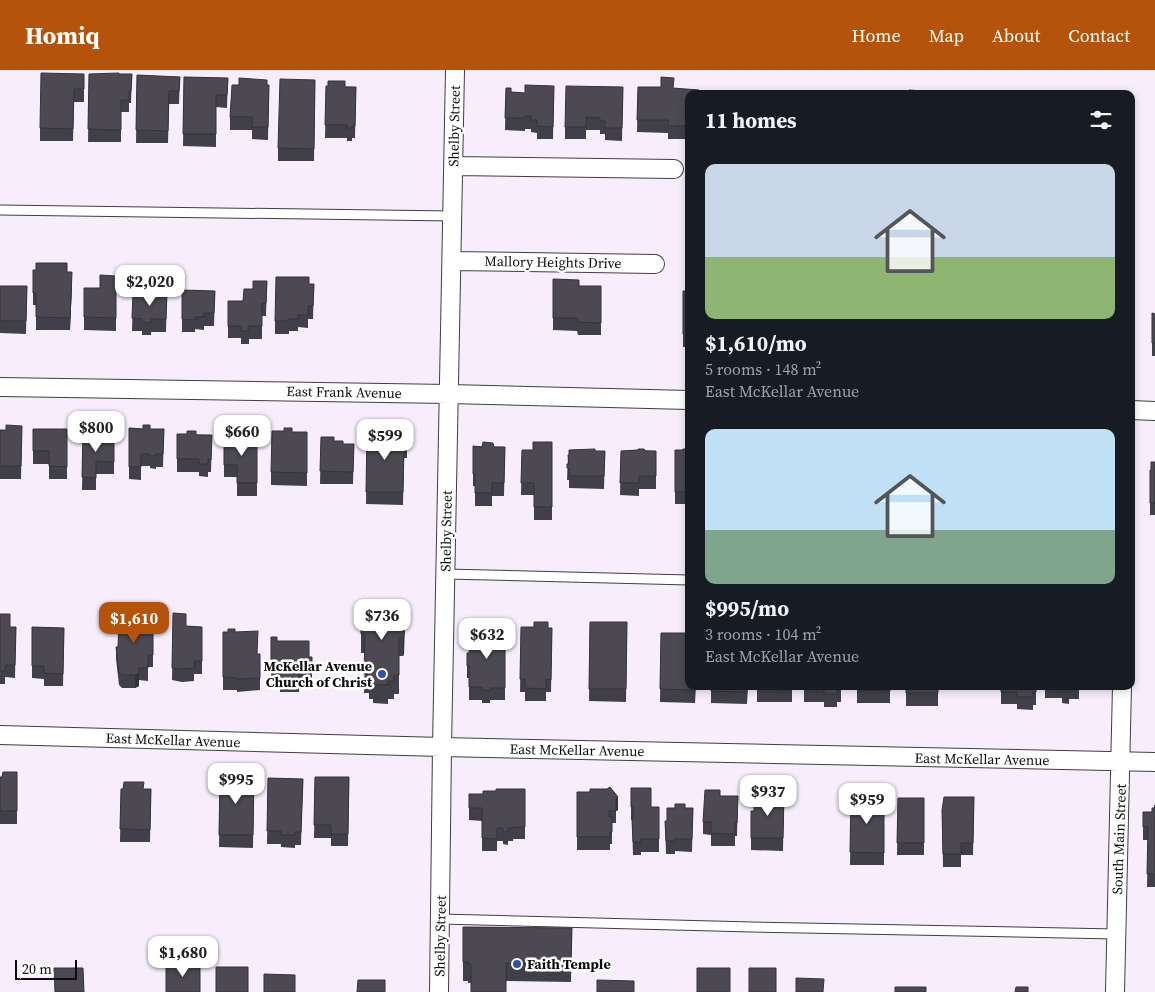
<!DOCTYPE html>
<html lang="en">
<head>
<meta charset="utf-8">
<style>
  body { margin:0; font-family:"Source Serif 4",serif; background:#20242c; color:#f1f3f6; height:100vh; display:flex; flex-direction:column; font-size:19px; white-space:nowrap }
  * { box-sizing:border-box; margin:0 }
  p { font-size:16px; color:#9ea1a6 }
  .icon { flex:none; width:28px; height:28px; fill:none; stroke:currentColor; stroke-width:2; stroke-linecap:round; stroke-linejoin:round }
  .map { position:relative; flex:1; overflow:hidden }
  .details { position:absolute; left:685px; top:20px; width:450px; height:600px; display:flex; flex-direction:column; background:#171b24; border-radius:10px; box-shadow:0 2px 8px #0003 }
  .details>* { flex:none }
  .scale { position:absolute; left:15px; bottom:12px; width:62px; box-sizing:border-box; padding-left:5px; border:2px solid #0c0c0c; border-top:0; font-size:14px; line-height:18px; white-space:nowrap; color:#0c0c0c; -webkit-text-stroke:4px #fff; paint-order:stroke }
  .price { position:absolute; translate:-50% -42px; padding:0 11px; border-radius:10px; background:#fff; color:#222; font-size:16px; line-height:32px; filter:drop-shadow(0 1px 2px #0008) }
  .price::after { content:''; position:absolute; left:50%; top:30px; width:15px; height:11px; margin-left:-8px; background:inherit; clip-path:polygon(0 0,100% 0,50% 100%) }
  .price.active { background:#b45309; color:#fff }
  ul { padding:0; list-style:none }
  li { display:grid; align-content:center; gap:10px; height:265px; padding:0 20px }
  li span { display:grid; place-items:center; height:155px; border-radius:10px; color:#555 }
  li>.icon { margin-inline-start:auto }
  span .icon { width:90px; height:90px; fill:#fffc; stroke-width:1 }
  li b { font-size:21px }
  h2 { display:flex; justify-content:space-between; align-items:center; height:60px; padding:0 20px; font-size:21px }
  header { display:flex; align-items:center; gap:30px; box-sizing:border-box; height:70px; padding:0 25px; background:#b45309; color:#fff }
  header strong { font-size:24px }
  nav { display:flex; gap:28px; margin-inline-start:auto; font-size:18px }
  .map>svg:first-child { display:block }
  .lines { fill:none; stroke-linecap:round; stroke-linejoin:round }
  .service-casing { stroke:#3f3f3f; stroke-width:11 }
  .minor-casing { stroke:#3f3f3f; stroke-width:20 }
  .service { stroke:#fff; stroke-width:9 }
  .minor { stroke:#fff; stroke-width:18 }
  .wall { fill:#413f47 }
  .shaded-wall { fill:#35333a }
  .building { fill:#4c4953; stroke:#35333a }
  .poi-dot { fill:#324eae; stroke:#fff; stroke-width:2 }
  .labels { text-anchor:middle; stroke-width:5; stroke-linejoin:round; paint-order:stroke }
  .street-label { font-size:14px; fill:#0c0c0c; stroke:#fff }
  .poi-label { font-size:14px; font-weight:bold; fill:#0c0c0c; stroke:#fff; text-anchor:end }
</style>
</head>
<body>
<header>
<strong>Homiq</strong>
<nav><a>Home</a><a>Map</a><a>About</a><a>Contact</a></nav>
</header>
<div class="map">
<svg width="1155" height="922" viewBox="0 0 1155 922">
  <rect width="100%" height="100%" fill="#f7edfd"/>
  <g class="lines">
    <g class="service-casing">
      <path id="service" d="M0,140L453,146
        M445,504L689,510
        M440,849L752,857L1116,864"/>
    </g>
    <g class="minor-casing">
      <path id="minor" d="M454,96L674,99
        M452,191L655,194
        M0,317L449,324L689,330
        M1131,340L1155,341
        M0,665L442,677L1155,692
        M439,922L442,677L455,0
        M1115,922L1122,616"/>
    </g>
    <use href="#service" class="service"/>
    <use href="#minor" class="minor"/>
  </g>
  <path class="wall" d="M84,4V32H74L73,71H40V58Z
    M89,4H132L131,33H129V42H121V72H88Z
    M137,5L180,7L179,34H169L168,73H136Z
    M184,7L228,8L227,38L216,37V77L183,76Z
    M315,10L314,91H278V78Z
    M267,15H269L268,70L252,69V60H230V47Z
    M326,16L356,17L355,68H352V71H347V68H325Z
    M554,16L553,69H537V63L531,62V59H525V61L505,60L506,18L511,22L525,23Z
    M623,17L622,71L605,70V64H600V60H586V69H565V57Z
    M638,17L674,18L689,24V69H668V63L637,62Z
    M67,202L72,214L70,260H36V235H33V223Z
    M116,206V261L84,260V218H100Z
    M553,209L579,216H601V265H578L577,261L553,260Z
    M267,211L266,246H262V269H249V274H241V268H228V231H243L253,219Z
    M309,214H314L313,249H308V258L298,257V261H289V264H275V251Z
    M0,216H27L26,264L0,263Z
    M182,220L215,221L214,256H204V260L195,259V262H182Z
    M683,221H689V277H683Z
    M167,223L166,262H151V265H142V261H132L133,224L156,225Z
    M1152,243L1155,244V286H1152Z
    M22,356L21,409H0V360H6Z
    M129,358L150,359H164L163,397H156V399L150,398V396H141V410L129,409Z
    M33,359H67V409H49V394H33Z
    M367,361L392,362L405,368H407V388H404L403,435L366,434Z
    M292,362H307V416L271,415V402Z
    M83,363L105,370H114V404H96V420H82Z
    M177,364L212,365L211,402H208V407L199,406V402H177Z
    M224,365L249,372H257V426H237V407H224Z
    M321,367L343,374H354L353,414H320Z
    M552,372V450H534V425H521L522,380H533Z
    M473,376L505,377L504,426H492V436H475V416H473Z
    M638,380L656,381V419H639V426L620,425L621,381Z
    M675,380H689V434H675Z
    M595,381H605L604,419L569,418V410H567L568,385Z
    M1155,392V445H1150V400H1151Z
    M361,534L405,535L404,584L403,586H399V624H394V629H388V634L373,633V629H369V623H364L365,583H361Z
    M173,543L186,556L202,557V604H194V611L182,612L172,610Z
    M0,544L10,557H16L15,608L5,607V614H0Z
    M153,548V597H148V611L139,610V616L135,618H122L119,615L116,589V577H118Z
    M590,552H627L626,632L589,631Z
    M32,557L64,558L63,616H44V609L32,608Z
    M521,557L552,558L551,622H546V631H525V622H520Z
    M223,562H235L257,584H260V620L237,622V620H223Z
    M661,563L696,616L695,633L660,632Z
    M498,566H505V630H490V633H482V630H469V608H467V583H469Z
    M271,567L277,571L309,587H312V609H309V615H299V622H280V614H271Z
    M711,616H748L747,634L711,633Z
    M757,616H792V632H757Z
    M804,616H841V632H837V637H824V632H804Z
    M857,616H890V633H857Z
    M906,616H938V636H906Z
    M1001,616H1036V635H1033V640L1017,639V634H1001Z
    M1045,616H1079V629H1069V634L1062,633V628H1045Z
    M17,702V754H0V707H2Z
    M220,705H254L253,778L219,777Z
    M315,707H349L348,776H331V768H314Z
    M268,708L303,709L301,775H295V778L281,777V774H267Z
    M631,718L651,737H659V782H641V785H633L632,750H633H631Z
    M121,719H151L150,772H120Z
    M525,719V769H513V771H508V775L503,774V771H497V781H482V751L469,750V724H483L496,721Z
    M577,722L618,740L616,741V753H612V774H610V780H577Z
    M784,724L783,781L751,780V741H754L766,726Z
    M851,725L874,730H884V795H850Z
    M720,726H738L737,766H735V776H711V765L703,764V752Z
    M974,727L973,785H961V797H943L942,740Z
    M898,728H924V785H897Z
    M1155,735V817H1147L1148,770H1143V742H1152Z
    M685,738H693L692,782L675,781V784H666L665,751H667Z
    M463,857L572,858L571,912L506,911L468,913V911H463Z"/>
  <path class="shaded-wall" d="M72,202V214L70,260V248Z
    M405,535L404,584L403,586V568Z
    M139,603V616L135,618V605Z
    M618,727V740L616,741V753V728Z"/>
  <path class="building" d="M41,3L84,4V19H74L73,59L40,58Z
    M119,3V4H132L131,21H129V30H121V60L88,59L89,4Z
    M137,5L180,7L179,21H169L168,61L136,60Z
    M184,7L228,8L227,25H216V64H183Z
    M661,7L674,8L673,18L699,20V24H689V56H668V50H637L638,17H661Z
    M239,8L267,10V15H269L268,57H252V47H230L232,15H239Z
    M280,9L315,10L314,79L278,78Z
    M328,11H345V17H356L355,56H352V58H347V55H325L326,16H328Z
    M525,15L554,16L553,57L537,56V50H531V46H525V48H505L506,18H511V22L525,23Z
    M566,16L623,17L622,58H605V51H600V48L586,47V57H565Z
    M909,20L923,21V24H909Z
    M746,21H758V24H746Z
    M762,22H774V24H762Z
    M803,23H832V24H803Z
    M36,193H67V202H72L70,248L36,247V223H33V200H36Z
    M100,205L116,206V248L84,247V218H100Z
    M276,207H309V214H314L313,236H308V245H298V249H289V251H275Z
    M553,209L579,210V216H601V253L578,252L577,248H553Z
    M253,211H267L266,233H262V256H249V261H241V256H228V231H243L244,219H253Z
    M0,216H27L26,251H0Z
    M182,220L215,221L214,243H204V247H195V250L182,249Z
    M683,221H689V264H683Z
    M156,223H167L166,249H151V253L142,252V249L132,248L133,224L156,225Z
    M1152,243L1155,244V273H1152Z
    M6,355L22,356L21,396H0V360H6Z
    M143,355H150V359H164L163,384H156V386H150V384H141V397H129V358L143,359Z
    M380,356H392V362H405V368H407V376H404L403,422H366L367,361H380Z
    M284,358H292V362H307V403L271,402L272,361H284Z
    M33,359H67V397L49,396V381H33Z
    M187,361H196V365H212L211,390L208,389V394H199V389H177V364H187Z
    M83,363H96L95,366H105V370H114V392L96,391V408L82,407Z
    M224,365L249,366V372H257V413H237V395H224Z
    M321,367H334V371H343V374H354L353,402L320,401Z
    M483,372L493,373L494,377H505L504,413H492V423H475V404H473V376L482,377Z
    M533,372H552V437H534V413H521L522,380H533Z
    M595,379V381H605L604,406H569V398H567V394H569L568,385H569V380Z
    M638,379H644L646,381H656V406H639V413H620L621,381L638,380Z
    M683,379H687V380H689V422H675V380H683Z
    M1151,392H1155V433H1150V400H1151Z
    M361,534L405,535L404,565L403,568H399V605H394V611H388V615H373V610H369V604H364L365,564H361Z
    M173,543L186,544V556L202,557V591H194V598L182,599L172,598Z
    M0,544H10V557H16L15,595H5V601H0Z
    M119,547L153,548V585H148V598H139V603L135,605H122L119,602L116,577H118Z
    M534,552H548V558H552L551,610L546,609V619L525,618V609H520L521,557H534Z
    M590,552H627L626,619H589Z
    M480,556L498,557V566H505V618H490V621L482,620V617H469V596H467V583H469L471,565H479Z
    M32,557L64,558L63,604L44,603V596H32Z
    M228,559H235V562L258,561L257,584H260V608L237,609V608L223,607V562H228Z
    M661,563H689V616H695V620L660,619Z
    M271,567H277V571H309V587H312V596H309V602H299V609H280V602H271Z
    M711,616H747V622L711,621Z
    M757,616H792V620L757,619Z
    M804,616H841V620H837V624H824V619H804Z
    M857,616H890V621L857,620Z
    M906,616H938V623H906Z
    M1001,616H1036V622H1033V627H1017V622H1001Z
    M1062,616H1079H1069V621H1062Z
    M3,702H17V741H0V707H2Z
    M220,705H254L253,765H219Z
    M315,707H349L348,764H331V755H314Z
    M268,708L303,709L301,762H295V765H281V761H267Z
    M124,712H144L143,719H151L150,760L120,759L121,719H123Z
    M610,717L618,727L616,728V741H609V747H612V762H610V767H577V722H590V719H607Z
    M631,718H651V737H659V769H641V773L633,772L632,750H633V737H631Z
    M496,719H525V757H513V758H508V762H503V758H497V769L482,768V738H469V724H483V721H496Z
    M705,720H720V726H738L737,753H735V764L711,763V752H703Z
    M766,723L784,724L783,768H751V741H754V726H766Z
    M851,725H874V730H884V783L850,782Z
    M944,727H974L973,773H961V784H943L942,740Z
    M898,728H924V773H897Z
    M675,734H685V738H693L692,769H675V771H666L665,751H667V738H675Z
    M1155,735V804H1147L1148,757H1143V742H1152V738H1154Z
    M463,857L572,858L571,894L506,893V922H471V894H468V892H463Z
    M166,895H200V922H166Z
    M216,897H248V922H216Z
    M54,898H83L84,922H55Z
    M697,898H730V922H697Z
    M749,898H776V922H749Z
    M264,904L295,905V922H264Z
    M796,908L824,909L823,922H796Z
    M358,910H385V922H357Z
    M597,910L634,911V922H597Z
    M895,917H926V922H895Z
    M1016,917H1028V922H1015Z"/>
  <g class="poi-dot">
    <circle cx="382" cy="604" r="5"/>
    <circle cx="517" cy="894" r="5"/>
  </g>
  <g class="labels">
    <g class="street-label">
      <text transform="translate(454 56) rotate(-89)" y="5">Shelby Street</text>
      <text transform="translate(553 192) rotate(1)" y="5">Mallory Heights Drive</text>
      <text transform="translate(344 322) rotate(1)" y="5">East Frank Avenue</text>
      <text transform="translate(446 461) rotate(-89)" y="5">Shelby Street</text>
      <text transform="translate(173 670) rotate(2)" y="5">East McKellar Avenue</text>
      <text transform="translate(577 680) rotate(1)" y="5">East McKellar Avenue</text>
      <text transform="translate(982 689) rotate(1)" y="5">East McKellar Avenue</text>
      <text transform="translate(1119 769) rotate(-88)" y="5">South Main Street</text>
      <text transform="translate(440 866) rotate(-89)" y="5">Shelby Street</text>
    </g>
    <g class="poi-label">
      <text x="372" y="601">McKellar Avenue<tspan x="372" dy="16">Church of Christ</tspan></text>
      <text x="527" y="899" text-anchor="start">Faith Temple</text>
    </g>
  </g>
</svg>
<div class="scale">20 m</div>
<b class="price" style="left:150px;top:237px">$2,020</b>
<b class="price" style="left:96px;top:383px">$800</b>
<b class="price" style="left:242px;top:387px">$660</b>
<b class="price" style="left:385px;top:391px">$599</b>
<b class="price" style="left:382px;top:571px">$736</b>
<b class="price active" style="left:134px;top:574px">$1,610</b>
<b class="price" style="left:487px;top:590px">$632</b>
<b class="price" style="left:236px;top:735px">$995</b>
<b class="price" style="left:768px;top:747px">$937</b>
<b class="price" style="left:867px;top:755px">$959</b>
<b class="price" style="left:183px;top:908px">$1,680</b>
<section class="details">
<h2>11 homes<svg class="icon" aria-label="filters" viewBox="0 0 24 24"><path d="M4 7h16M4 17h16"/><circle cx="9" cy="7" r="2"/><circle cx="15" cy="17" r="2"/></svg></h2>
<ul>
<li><span style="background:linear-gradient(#c9d6e8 60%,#8fb573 0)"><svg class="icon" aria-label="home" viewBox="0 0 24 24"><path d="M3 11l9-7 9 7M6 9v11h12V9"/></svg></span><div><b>$1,610/mo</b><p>5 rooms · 148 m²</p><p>East McKellar Avenue</p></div></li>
<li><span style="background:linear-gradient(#bfe0f5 65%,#7fa58c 0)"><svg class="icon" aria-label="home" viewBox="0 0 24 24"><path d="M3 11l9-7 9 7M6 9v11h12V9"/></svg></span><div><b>$995/mo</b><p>3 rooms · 104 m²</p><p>East McKellar Avenue</p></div></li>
</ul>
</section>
</div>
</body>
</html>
